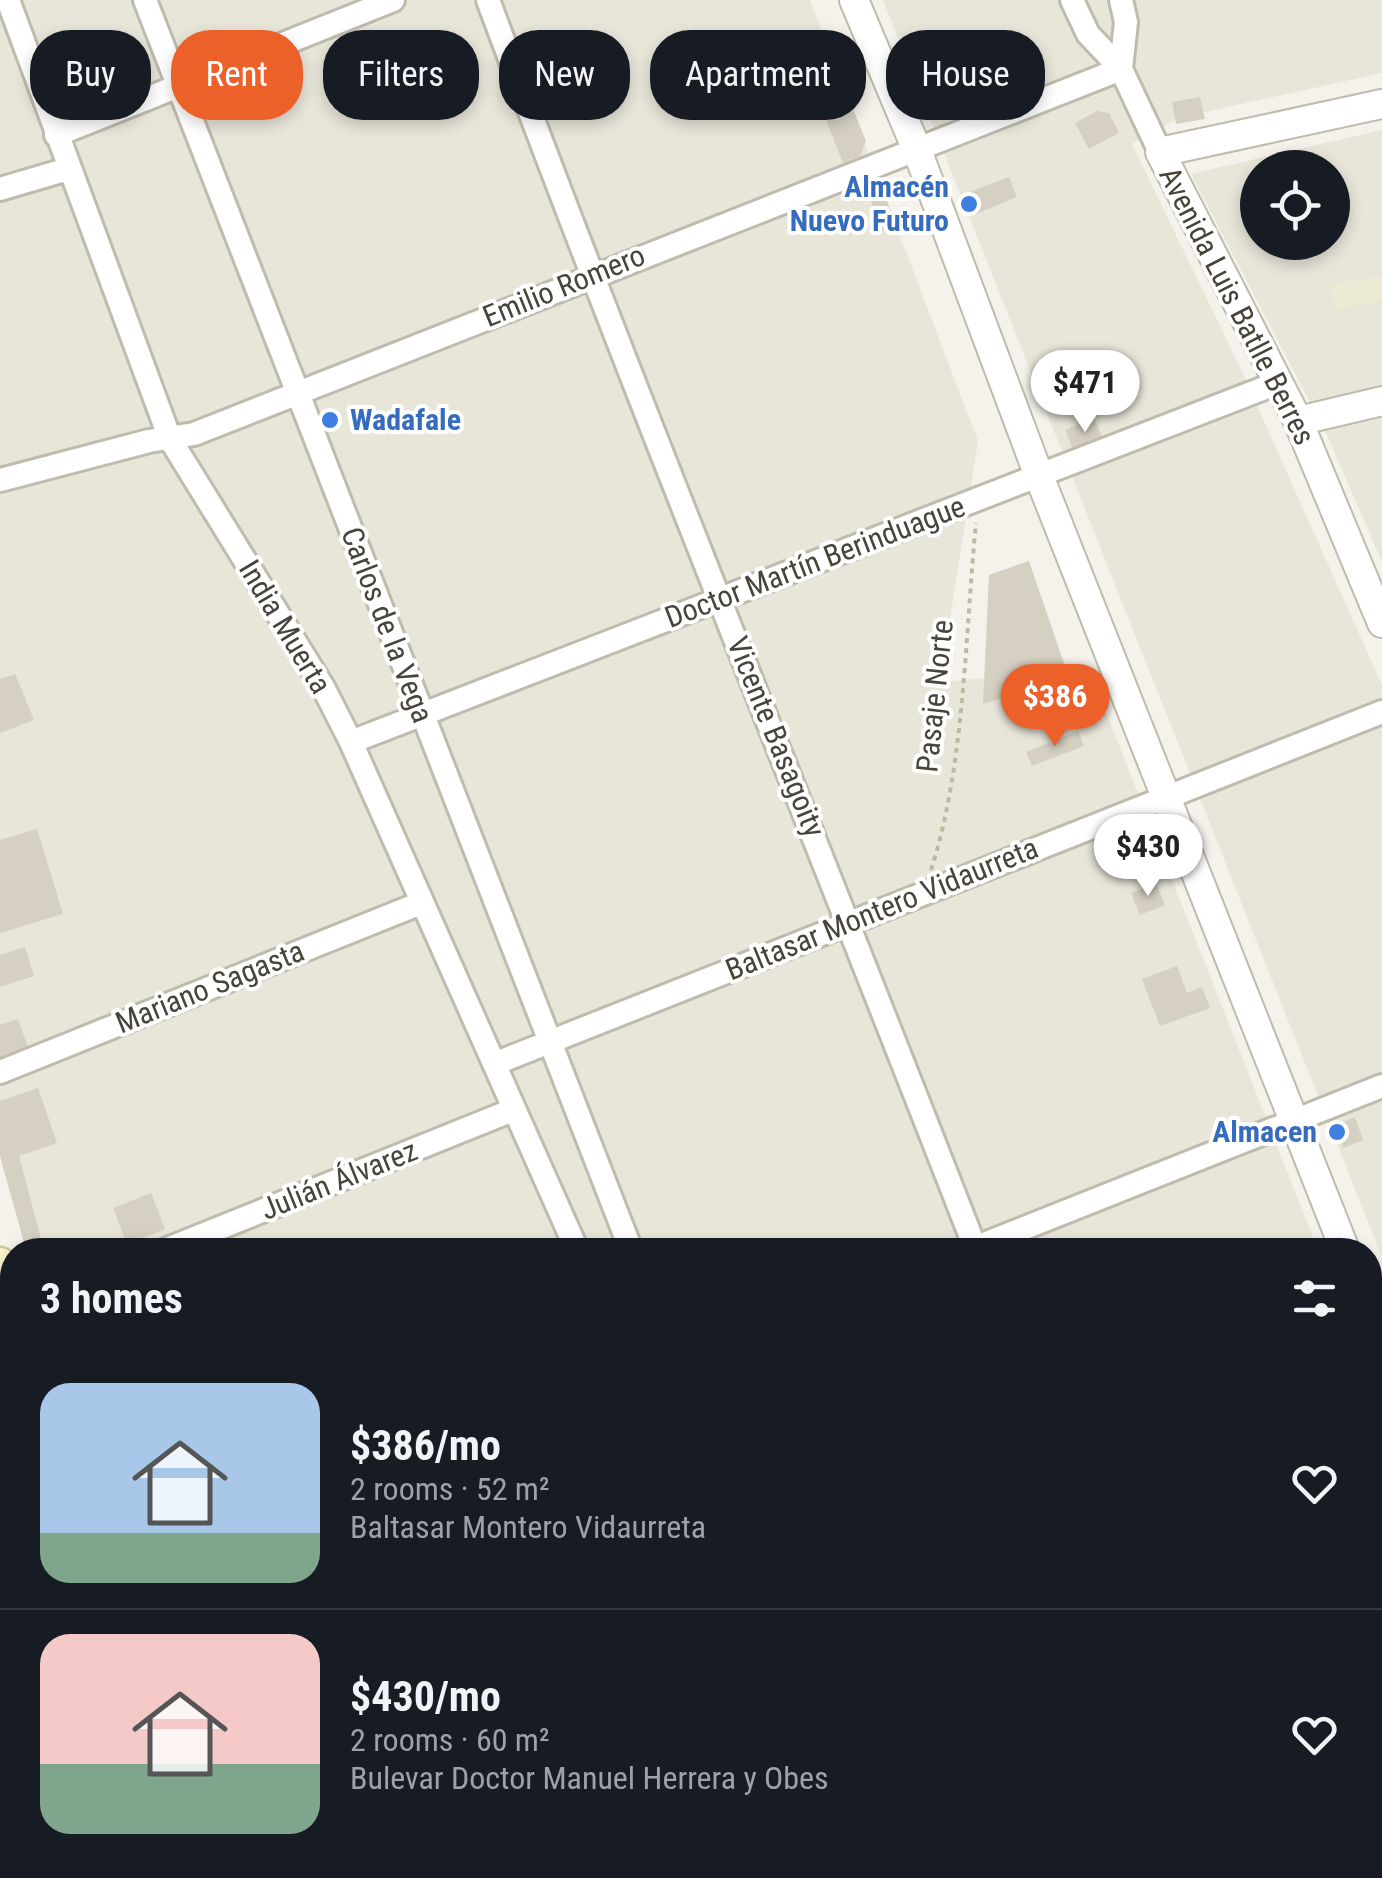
<!DOCTYPE html>
<html lang="en">
<head>
<meta charset="utf-8">
<style>
  body { margin:0; font-family:"Roboto Condensed",sans-serif; background:#20242c; color:#f1f3f6; height:100vh; display:flex; flex-direction:column; font-size:38px; white-space:nowrap }
  * { box-sizing:border-box; margin:0 }
  p { font-size:32px; color:#9ea1a6 }
  .icon { flex:none; width:55px; height:55px; fill:none; stroke:currentColor; stroke-width:2; stroke-linecap:round; stroke-linejoin:round }
  .map { position:relative; flex:1; overflow:hidden }
  .side { position:absolute; left:0px; top:1238px; width:1382px; height:642px; display:flex; flex-direction:column; background:#171b24; border-radius:40px 40px 0 0; box-shadow:0 5px 15px #0003 }
  .side>* { flex:none }
  .hud { position:absolute; left:30px; top:30px; width:1322px; height:90px; display:flex; gap:20px }
  .controls { position:absolute; left:1240px; top:150px; display:grid; gap:20px }
  .controls a { display:grid; place-items:center; width:110px; height:110px; border-radius:50%; background:#171b24; box-shadow:0 5px 15px #0003; font-size:50px }
  .price { position:absolute; translate:-50% -85px; padding:0 22px; border-radius:35px; background:#fff; color:#222; font-size:32px; line-height:65px; filter:drop-shadow(0 2px 5px #0008) }
  .price::after { content:''; position:absolute; left:50%; top:60px; width:30px; height:22px; margin-left:-15px; background:inherit; clip-path:polygon(0 0,100% 0,50% 100%) }
  .price.selected { background:#ec602a; color:#fff }
  ul { padding:0; list-style:none }
  li { display:flex; align-items:center; gap:30px; height:250px; padding:0 40px }
  li+li { border-top:2px solid #363941 }
  li span { display:grid; place-items:center; flex:none; width:280px; height:200px; border-radius:30px; color:#555 }
  li>.icon { margin-inline-start:auto }
  span .icon { width:120px; height:120px; fill:#fffc; stroke-width:1 }
  li b { font-size:42px }
  h2 { display:flex; justify-content:space-between; align-items:center; height:120px; padding:0 40px; font-size:42px }
  .pill { padding:0 35px; border-radius:40px; background:#171b24; box-shadow:0 5px 15px #0003; font-size:35px; line-height:90px }
  .pill.selected { background:#ec602a; color:#fff }
  .map>svg:first-child { display:block }
  .residential { fill:#e8e5d9; fill-rule:evenodd }
  .education { fill:#ece9d5 }
  .building { fill:#d5d0c1 }
  .lines { fill:none; stroke-linecap:round; stroke-linejoin:round }
  .minor-casing { stroke:#bfbbad; stroke-width:28 }
  .tertiary-casing { stroke:#bfbbad; stroke-width:32 }
  .secondary-casing { stroke:#d1c99d; stroke-width:35 }
  .path { stroke:#c0b9a0; stroke-width:4; stroke-dasharray:5 5; stroke-linecap:butt }
  .minor { stroke:#fff; stroke-width:22 }
  .tertiary { stroke:#fff; stroke-width:28 }
  .secondary { stroke:#fbf6cd; stroke-width:30 }
  .shop-dot { fill:#3f7fe0; stroke:#fff; stroke-width:4 }
  .labels { text-anchor:middle; stroke-width:8; stroke-linejoin:round; paint-order:stroke }
  .shop-label { font-size:30px; font-weight:bold; fill:#366cbe; stroke:#fff; text-anchor:end }
  .street-label { font-size:30px; fill:#484439; stroke:#fff }
</style>
</head>
<body>
<div class="map">
<svg width="1382" height="1878" viewBox="0 0 1382 1878">
  <rect width="100%" height="100%" fill="#f4f2eb"/>
  <path class="residential" d="M0,0H810L978,441L940,682L1089,669L1318,1250H27L0,1147Z
    M883,0H1382V73L1178,118L1132,144L1238,363L1382,685V1257Z
    M1382,130V562L1328,437L1191,174ZM1258,168H1332V242H1258Z
    M1370,1381L1382,1411V1851L1370,1854Z
    M198,1868H1309L1262,1878H202Z"/>
  <path class="education" d="M1382,275V301L1335,310L1330,285Z"/>
  <path class="building" d="M1200,97L1205,119L1176,124L1172,102Z
    M853,109L866,141L860,156L843,163L826,120Z
    M1097,111L1109,113L1119,133L1089,149L1075,123Z
    M1009,177L1017,197L971,216L962,195Z
    M884,193L896,225L882,230L870,198Z
    M1094,418L1104,442L1084,450L1072,447L1065,430Z
    M1029,561L1068,675L983,704L989,575Z
    M15,674L34,720L0,733V679Z
    M1078,731L1084,746L1032,766L1026,752Z
    M37,829L63,914L0,933V840Z
    M1156,883L1165,905L1140,915L1131,893Z
    M25,947L34,976L0,987V955Z
    M1177,966L1187,993L1202,987L1210,1008L1160,1026L1142,979Z
    M18,1019L29,1050L0,1060V1025Z
    M38,1088L57,1143L19,1156L44,1250H26L0,1156V1101Z
    M1355,1117L1363,1140L1343,1148L1335,1130L1337,1124Z
    M151,1193L165,1229L127,1244L113,1208Z
    M1,1531L12,1575L0,1580V1532Z
    M12,1630V1680L0,1686V1635Z
    M12,1735V1774L0,1748V1741Z
    M12,1859V1868H73V1878H18L8,1862Z"/>
  <g class="lines">
    <g class="minor-casing">
      <path id="minor" d="M8,0L170,439L323,687L351,742L577,1250
        M145,0L631,1250
        M488,0C644,419 814,833 976,1250
        M1072,0L1088,34L1121,69L1160,152
        M1121,0L1126,22L1121,69
        M56,135L393,0
        M0,189L68,169
        M0,480L149,441L194,434L1121,69
        M351,742L1280,382
        M494,1064L1382,712
        M0,1072L421,903
        M165,1250L513,1110
        M969,1250L1382,1086
        M1370,1465L1382,1460
        M0,1617L12,1611
        M320,1868L325,1878
        M473,1868L478,1878
        M880,1868L885,1878
        M1224,1868L1228,1878"/>
    </g>
    <g class="tertiary-casing">
      <path id="tertiary" d="M854,0L917,150L1039,476L1345,1250
        M1382,104L1160,152L1298,421L1382,623
        M1298,421L1382,401
        M1370,1312L1382,1341"/>
    </g>
    <g class="secondary-casing">
      <path id="secondary" d="M0,1263L12,1315
        M0,1363L12,1412
        M93,1868L94,1878
        M168,1868L172,1878
        M128,1878H143"/>
    </g>
    <path class="path" d="M931,870C965,765 965,634 976,523"/>
    <use href="#minor" class="minor"/>
    <use href="#tertiary" class="tertiary"/>
    <use href="#secondary" class="secondary"/>
  </g>
  <g class="shop-dot">
    <circle cx="969" cy="204" r="10"/>
    <circle cx="330" cy="420" r="10"/>
    <circle cx="1337" cy="1132" r="10"/>
  </g>
  <g class="labels">
    <g class="shop-label">
      <text x="949" y="197">Almacén<tspan x="949" dy="34">Nuevo Futuro</tspan></text>
      <text x="350" y="430" text-anchor="start">Wadafale</text>
      <text x="1317" y="1142">Almacen</text>
    </g>
    <g class="street-label">
      <text transform="translate(564 286) rotate(-22)" y="10">Emilio Romero</text>
      <text transform="translate(1237 306) rotate(63)" y="10">Avenida Luis Batlle Berres</text>
      <text transform="translate(815 562) rotate(-21)" y="10">Doctor Martín Berinduague</text>
      <text transform="translate(387 625) rotate(69)" y="10">Carlos de la Vega</text>
      <text transform="translate(285 627) rotate(59)" y="10">India Muerta</text>
      <text transform="translate(935 696) rotate(-84)" y="10">Pasaje Norte</text>
      <text transform="translate(776 737) rotate(68)" y="10">Vicente Basagoity</text>
      <text transform="translate(882 909) rotate(-22)" y="10">Baltasar Montero Vidaurreta</text>
      <text transform="translate(210 987) rotate(-22)" y="10">Mariano Sagasta</text>
      <text transform="translate(339 1180) rotate(-22)" y="10">Julián Álvarez</text>
    </g>
  </g>
</svg>
<div class="controls">
<a><svg class="icon" aria-label="locate" viewBox="0 0 24 24"><circle cx="12" cy="12" r="6"/><path d="M12 2v4M12 18v4M2 12h4M18 12h4"/></svg></a>
</div>
<b class="price" style="left:1085px;top:435px">$471</b>
<b class="price selected" style="left:1055px;top:749px">$386</b>
<b class="price" style="left:1148px;top:899px">$430</b>
<div class="hud">
<a class="pill">Buy</a>
<a class="pill selected">Rent</a>
<a class="pill">Filters</a>
<a class="pill">New</a>
<a class="pill">Apartment</a>
<a class="pill">House</a>
</div>
<section class="side">
<h2>3 homes<svg class="icon" aria-label="filters" viewBox="0 0 24 24"><path d="M4 7h16M4 17h16"/><circle cx="9" cy="7" r="2"/><circle cx="15" cy="17" r="2"/></svg></h2>
<ul>
<li><span style="background:linear-gradient(#a9c7e8 75%,#7fa58c 0)"><svg class="icon" aria-label="home" viewBox="0 0 24 24"><path d="M3 11l9-7 9 7M6 9v11h12V9"/></svg></span><div><b>$386/mo</b><p>2 rooms · 52 m²</p><p>Baltasar Montero Vidaurreta</p></div><svg class="icon" aria-label="heart" viewBox="0 0 24 24"><path d="M12 20l-8-8c-3-5 5-10 8-4 3-6 11-1 8 4z"/></svg></li>
<li><span style="background:linear-gradient(#f6c9c9 65%,#7fa58c 0)"><svg class="icon" aria-label="home" viewBox="0 0 24 24"><path d="M3 11l9-7 9 7M6 9v11h12V9"/></svg></span><div><b>$430/mo</b><p>2 rooms · 60 m²</p><p>Bulevar Doctor Manuel Herrera y Obes</p></div><svg class="icon" aria-label="heart" viewBox="0 0 24 24"><path d="M12 20l-8-8c-3-5 5-10 8-4 3-6 11-1 8 4z"/></svg></li>
</ul>
</section>
</div>
</body>
</html>
